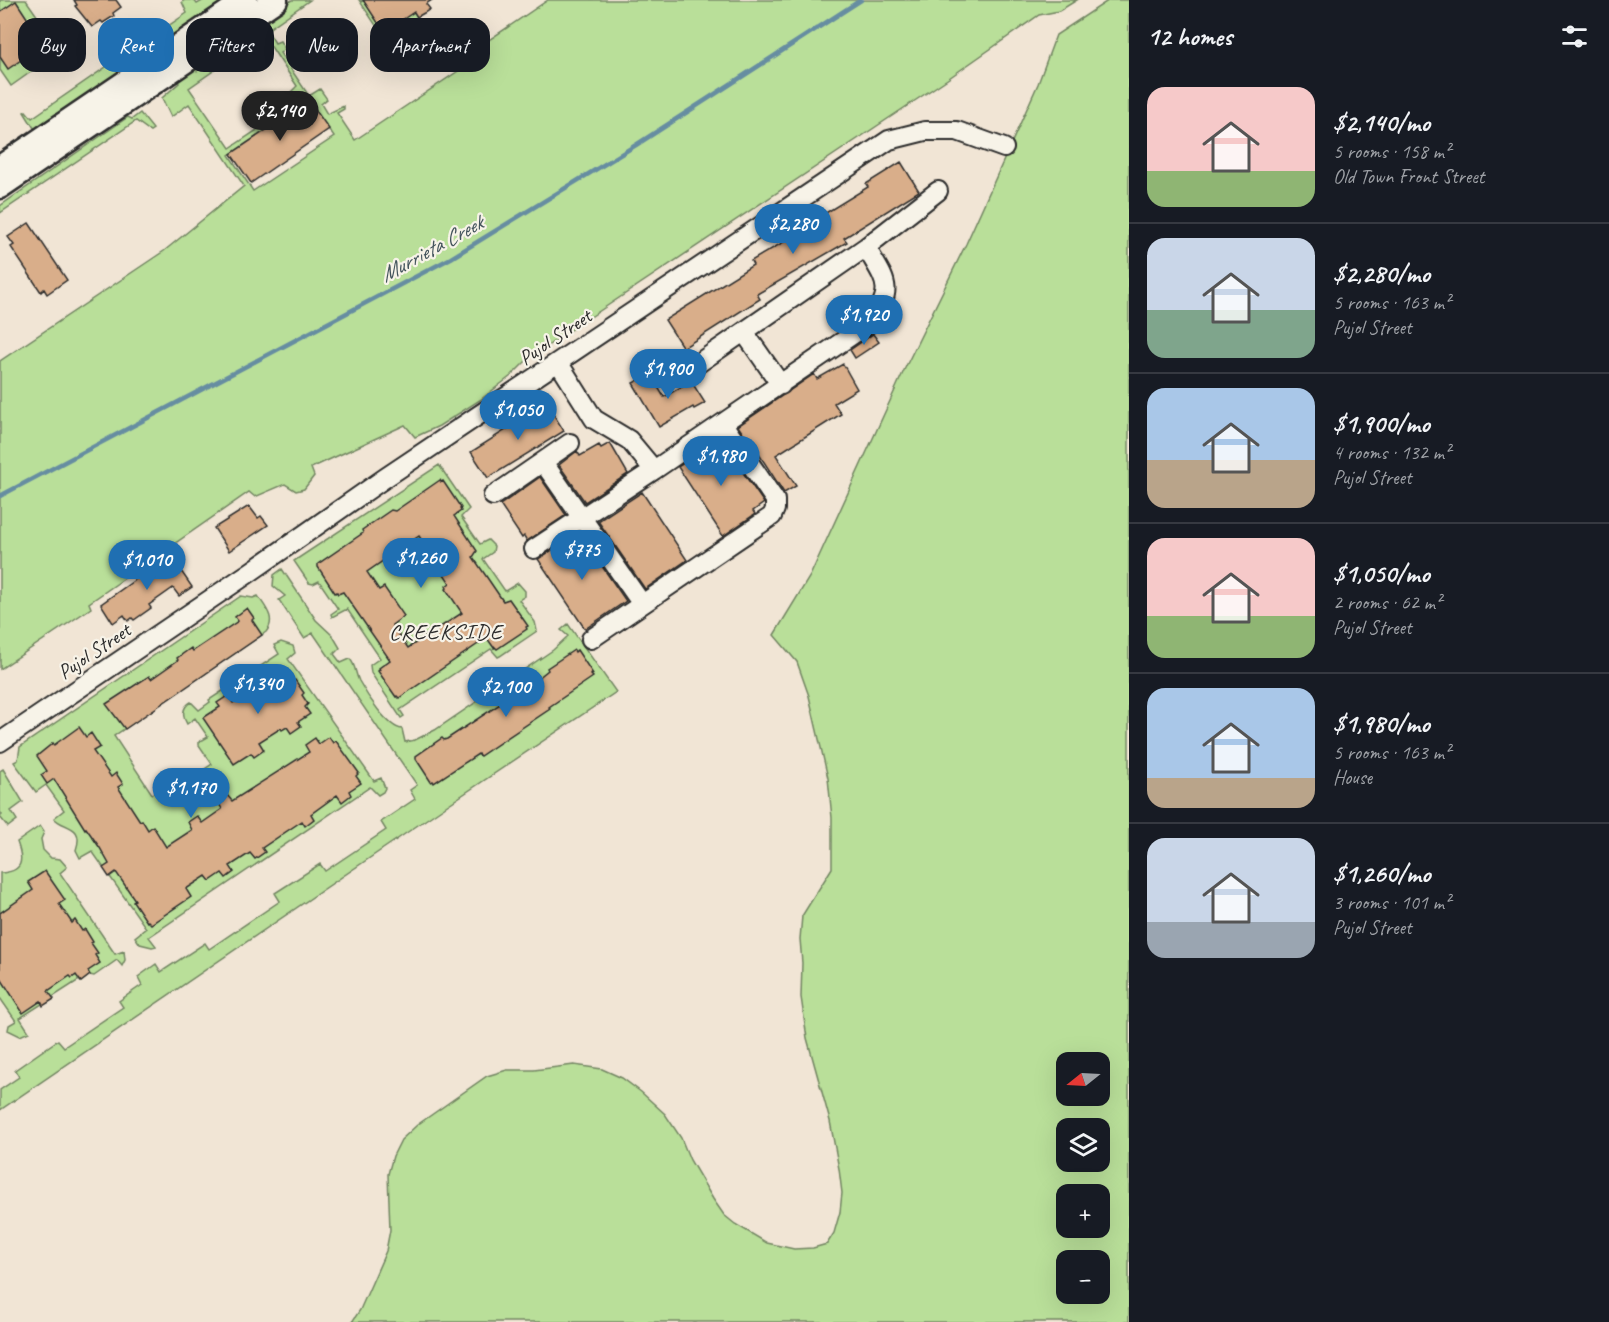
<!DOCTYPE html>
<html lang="en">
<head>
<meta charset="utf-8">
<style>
  body { margin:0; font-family:Caveat,sans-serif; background:#20242c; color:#f1f3f6; height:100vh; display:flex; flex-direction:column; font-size:22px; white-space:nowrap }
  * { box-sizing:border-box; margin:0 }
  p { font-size:20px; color:#9ea1a6 }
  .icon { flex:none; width:33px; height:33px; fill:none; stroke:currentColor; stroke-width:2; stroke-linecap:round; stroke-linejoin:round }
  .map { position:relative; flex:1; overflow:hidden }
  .side { display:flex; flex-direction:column; background:#171b24; width:480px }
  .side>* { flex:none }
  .hud { position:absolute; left:18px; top:18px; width:570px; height:54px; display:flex; gap:12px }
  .needle { width:39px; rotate:252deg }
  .buttons { position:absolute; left:1056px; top:1052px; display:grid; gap:12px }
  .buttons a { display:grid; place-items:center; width:54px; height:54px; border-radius:12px; background:#171b24; box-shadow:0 6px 24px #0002; font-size:30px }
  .price { position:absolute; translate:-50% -51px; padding:0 14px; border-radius:21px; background:#1f6fb2; color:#fff; font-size:20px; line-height:39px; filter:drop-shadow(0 2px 3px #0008) }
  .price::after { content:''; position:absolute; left:50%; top:36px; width:18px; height:14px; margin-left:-9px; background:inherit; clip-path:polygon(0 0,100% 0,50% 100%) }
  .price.active { background:#222; color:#fff }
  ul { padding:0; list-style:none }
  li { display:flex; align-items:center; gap:18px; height:150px; padding:0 18px }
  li+li { border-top:2px solid #363941 }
  li span { display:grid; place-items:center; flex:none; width:168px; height:120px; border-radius:18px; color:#555 }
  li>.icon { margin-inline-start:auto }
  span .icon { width:72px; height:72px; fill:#fffc; stroke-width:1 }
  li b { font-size:26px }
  h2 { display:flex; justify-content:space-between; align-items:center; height:72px; padding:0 18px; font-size:26px }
  .pill { padding:0 21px; border-radius:18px; background:#171b24; box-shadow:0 6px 24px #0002; font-size:21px; line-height:54px }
  .pill.active { background:#1f6fb2; color:#fff }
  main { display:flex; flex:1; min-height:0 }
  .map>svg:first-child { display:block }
  .green { fill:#b9df99; stroke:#728562; stroke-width:1.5; fill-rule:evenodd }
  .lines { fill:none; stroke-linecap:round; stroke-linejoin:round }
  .stream { stroke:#668da1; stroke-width:4.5 }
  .building { fill:#d9ae8a; stroke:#2b2b2b; stroke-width:1.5; fill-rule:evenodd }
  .minor-casing { stroke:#2b2b2b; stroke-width:22 }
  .major-casing { stroke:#2b2b2b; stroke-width:27 }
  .minor { stroke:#f7f3e8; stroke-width:18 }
  .major { stroke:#f7f3e8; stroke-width:22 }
  .labels { text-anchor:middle; stroke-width:4.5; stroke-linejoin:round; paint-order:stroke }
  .street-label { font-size:21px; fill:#2b2b2b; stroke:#f7f3e8 }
  .water-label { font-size:22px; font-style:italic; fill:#44545c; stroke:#f7f3e8 }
  .neighbourhood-label { font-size:22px; letter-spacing:1.5px; fill:#2b2b2b; stroke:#f7f3e8 }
</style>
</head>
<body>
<main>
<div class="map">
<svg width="1129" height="1322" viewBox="0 0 1129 1322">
  <rect width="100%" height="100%" fill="#f1e5d5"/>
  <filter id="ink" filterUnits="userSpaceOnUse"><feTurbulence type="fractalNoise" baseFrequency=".0167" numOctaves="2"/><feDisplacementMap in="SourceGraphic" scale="12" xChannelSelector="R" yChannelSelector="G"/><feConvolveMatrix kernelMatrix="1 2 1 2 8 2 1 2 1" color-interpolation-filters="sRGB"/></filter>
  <g filter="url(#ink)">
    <path class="green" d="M0,0H26L68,60L62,64L55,55L11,86L0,70Z
      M185,0H194L197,4L204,0H227L174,36H165L155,20H159L165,28L187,13L182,2Z
      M292,0H310L267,30L275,43L280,41L285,49L280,53L309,96L320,89L327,99L321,104L327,114L344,106V109L337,113L355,140L488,51L483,44L548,0H1077L1059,11L1039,15L949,78L583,322L528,359L511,376L480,400L439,426L415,437L405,425L311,468L314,476L304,489L296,491L285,484L255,497L249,492L89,603L91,608L0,669V361L164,251L244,186L189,104L171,117L162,98L179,83L176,78L194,67L197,71L230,49L239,50L242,48L248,56L245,62L240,63L235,56L189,88L230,148L293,106L288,95L297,86L264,36L255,41L254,39L258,36L259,29L262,27L259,22ZM309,101L334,137L253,191L229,155Z
      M359,0L414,12L417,17L385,39Z
      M1109,0H1129V1322H352L360,1310L386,1251L390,1230L388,1174L393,1156L401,1140L417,1125L487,1076L507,1070H534L574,1065L602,1069L622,1078L641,1092L665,1114L681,1138L690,1160L713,1199L724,1215L735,1224L767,1243L794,1249L813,1248L827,1244L834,1233L840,1212L842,1193L839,1169L830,1121L807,1038L801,997L802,963L800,939L802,916L832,868V818L828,778L809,696L797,662L774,635L810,576L906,366L966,244L1038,84L1056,35ZM1066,1062H1100V1095H1066ZM1066,1128H1100V1161H1066ZM1066,1194H1100V1227H1066ZM1066,1260H1100V1293H1066Z
      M126,38L138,53V61L37,129L34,128L24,112L26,111L32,118L129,51L123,41Z
      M140,113L153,129L150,131L136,121L0,213V206L128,117L132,119Z
      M439,465L469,509L461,517L480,544L488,540L494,546L493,552L483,559L505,591L518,583L525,591V596L519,600L535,622L537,631L500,656L498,657L491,649L400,710L404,716L401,718L371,673L370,665L380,658L347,609L332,617L331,614L338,609L319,581L313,584L309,583L294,561Z
      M282,569L316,620L333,636L340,648L334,654L341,663L350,659C356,666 355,673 359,681C366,694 388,728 402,729L405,742L415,740L435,730L553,650L568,636L561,630L568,624L616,692L440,810L0,1110V1090L19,1077L15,1070L58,1040L64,1047L123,1007L119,1001L142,985L138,977L156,964L161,972L205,943L209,949L280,901L275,893L320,864L325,871L386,830L381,822L415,799L410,790L417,785L313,633L304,638L279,600L285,596L273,586L274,575Z
      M241,596L253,598L258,596C265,607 277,619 266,632L114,736L152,794L169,782L175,789L212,764L199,745V742L208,737L195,718L187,724C182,716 182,707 191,702L199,710L210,702L209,700L279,654L274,645L281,642L293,646L295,653L288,659L374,781L381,778L385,788L383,792L378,795L370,787L149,937L156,946L152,947L140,944L135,937L146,928L92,851L80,858L76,850C85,824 63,829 54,818L64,810L46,785L36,792L14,762L18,760L20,747Z
      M3,769L23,802L11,811L17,820L8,827L0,817L2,815L0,812V771Z
      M40,826L44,832L41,839L43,850L51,858L60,859L67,867L60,873L115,954L124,951L125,960L122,966L117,960L94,976L90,975L81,982L79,980L20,1018L29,1032L20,1036L8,1030L9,1025L16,1021L0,998V873C23,872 24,861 17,842Z"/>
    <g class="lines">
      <path class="stream" d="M0,496L451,258L636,145L861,0"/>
    </g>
    <path class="building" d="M74,0H116L121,7L113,13L114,16L103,23L101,21L92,27L75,6L77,5Z
      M363,0H432L426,4L430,9L424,13L417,17L414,12L384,32Z
      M16,1L44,44L8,69L0,57V12Z
      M309,101L329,129L251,183L231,154Z
      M901,162L919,191L844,238L847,242L757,294L760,299L683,348L665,320L753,265L751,261L808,228L806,225L868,187L866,184Z
      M29,223L67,280L47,294L44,289L41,292L11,247L14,245L8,237Z
      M873,334L879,342L855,358L850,350Z
      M843,364L857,389L834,403L841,414L776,455L796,486L784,493L748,437L746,438L738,426L814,374L817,379Z
      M650,374L664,397L691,381L705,403L694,409L693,407L659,427L633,383Z
      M547,404L564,431L488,478L471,452Z
      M720,439L764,503L753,511L755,514L723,536L678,467Z
      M610,443L628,474L585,502L559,465L577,451L580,456L599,445L601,448Z
      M540,477L566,515L527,541L524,536L522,538L500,505Z
      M440,480L441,482L443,481L461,508L460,509L461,511L454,516L477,551L473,557L503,601L509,599L528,626L526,627L527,629L497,649L495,647L494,648L487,638L399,698L397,696L396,697L378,671L380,670L379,668L390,660L343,592L338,594L337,592L335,593L318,567V564L363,533L362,530L391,510L395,511ZM419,536L450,583L446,586L447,588L446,589L462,613L408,648L392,625L404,616L384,587L379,590L367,572Z
      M642,492L687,560L645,589L598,521Z
      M249,506L258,518L261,516L268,525L229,551L214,528Z
      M579,533L626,601L585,629L538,559Z
      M170,555L192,587L179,596L173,588L149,605L151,608L134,620L132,618L128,621L124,615L113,623L101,604Z
      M247,608L254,618L252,620L262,635L125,729L106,704L149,676L151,679L178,660L177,658L191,648L193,651L238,621L235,617Z
      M574,650L575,652L577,650L593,674L591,675L593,677L549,707L550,709L480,756L478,754L434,783L433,781L431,782L416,759V756L442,738L444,740L447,739L532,683L548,670L547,668Z
      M279,668L282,674L285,672L292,682L295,680L304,693L302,695L308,704L305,707L310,714L298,722L301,726L291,733L287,727L282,730L281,728L259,742L264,750L254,757L251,753L234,764L203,718L220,707L217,703L229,695L233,703L255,688L254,687L258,682Z
      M79,727L86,737L91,733L100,747L93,751L111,777L116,773L123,784L118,787L140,821L142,820L148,830L153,826L166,847L192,830L188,822L197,816L202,823L222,809L218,802L227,795L232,801L309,752L305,745L315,738L319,744L329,737L333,743L336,741L359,773L356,776L361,783L349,791L351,795L342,802L337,795L311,814L314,819L305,826L302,821L262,848L265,852L255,859L250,853L230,866L234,872L226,878L222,873L210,881L206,876L186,889L191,897L151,924L148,921L147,922L133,901L135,900L116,872L109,877L103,868L109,864L100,848L86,828L85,829L54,779L47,784L41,775L47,771L37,756L53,743L54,745Z
      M45,871L65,900L59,904L72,923L75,920L82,931L85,929L93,942L91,943L98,953L95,955L100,963L88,971L90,975L81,982L76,975L72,978L70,976L48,991L54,999L43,1006L41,1001L23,1013L0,977V913L33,890L28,882Z"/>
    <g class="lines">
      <g class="minor-casing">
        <path id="minor" d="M744,332L781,385
          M693,367L866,247L938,191
          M543,462L642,604
          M654,470L871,322C896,287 885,281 866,247
          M493,496L570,443
          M534,549L654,470L629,440L594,419L558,362
          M591,639L772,516L775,509V500L723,424
          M0,742L249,573L385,478L889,140L925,131H957L1004,148"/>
      </g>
      <g class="major-casing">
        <path id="major" d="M0,167L246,0
          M0,187L276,0"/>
      </g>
      <use href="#minor" class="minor"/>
      <use href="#major" class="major"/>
    </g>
  </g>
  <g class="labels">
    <g class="street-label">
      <text transform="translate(555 337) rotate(-34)" y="7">Pujol Street</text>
      <text transform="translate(94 651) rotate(-34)" y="7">Pujol Street</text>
    </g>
    <g class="water-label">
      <text transform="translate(431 248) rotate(-29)" y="8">Murrieta Creek</text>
    </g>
    <g class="neighbourhood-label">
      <text x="446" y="639">CREEKSIDE</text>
    </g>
  </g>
</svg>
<div class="buttons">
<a><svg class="needle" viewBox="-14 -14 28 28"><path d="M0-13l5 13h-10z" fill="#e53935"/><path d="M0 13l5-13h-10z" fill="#9ea1a6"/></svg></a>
<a><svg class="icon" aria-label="layers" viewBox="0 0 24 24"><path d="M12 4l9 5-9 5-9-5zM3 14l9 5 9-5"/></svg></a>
<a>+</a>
<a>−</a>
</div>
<b class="price active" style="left:280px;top:142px">$2,140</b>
<b class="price" style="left:793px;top:255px">$2,280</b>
<b class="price" style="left:864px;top:346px">$1,920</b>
<b class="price" style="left:668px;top:400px">$1,900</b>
<b class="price" style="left:518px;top:441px">$1,050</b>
<b class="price" style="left:721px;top:487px">$1,980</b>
<b class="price" style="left:582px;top:581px">$775</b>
<b class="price" style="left:421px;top:589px">$1,260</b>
<b class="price" style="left:147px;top:591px">$1,010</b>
<b class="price" style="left:258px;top:715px">$1,340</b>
<b class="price" style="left:506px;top:718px">$2,100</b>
<b class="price" style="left:191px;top:819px">$1,170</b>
<div class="hud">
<a class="pill">Buy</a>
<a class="pill active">Rent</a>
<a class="pill">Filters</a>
<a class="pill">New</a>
<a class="pill">Apartment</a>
</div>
</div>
<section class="side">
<h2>12 homes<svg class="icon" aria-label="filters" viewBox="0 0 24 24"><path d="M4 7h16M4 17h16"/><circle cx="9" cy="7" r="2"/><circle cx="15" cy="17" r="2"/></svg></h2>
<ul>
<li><span style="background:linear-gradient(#f6c9c9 70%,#8fb573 0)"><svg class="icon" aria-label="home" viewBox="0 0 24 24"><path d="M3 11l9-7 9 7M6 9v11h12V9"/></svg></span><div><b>$2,140/mo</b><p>5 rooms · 158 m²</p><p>Old Town Front Street</p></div></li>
<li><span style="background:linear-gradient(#c9d6e8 60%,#7fa58c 0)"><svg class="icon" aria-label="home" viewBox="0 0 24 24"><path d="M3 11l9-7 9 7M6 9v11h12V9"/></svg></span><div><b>$2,280/mo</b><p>5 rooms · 163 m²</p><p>Pujol Street</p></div></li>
<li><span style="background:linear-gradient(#a9c7e8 60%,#b9a48a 0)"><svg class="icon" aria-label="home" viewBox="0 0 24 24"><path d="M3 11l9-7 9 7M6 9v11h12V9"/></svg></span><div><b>$1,900/mo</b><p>4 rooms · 132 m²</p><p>Pujol Street</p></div></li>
<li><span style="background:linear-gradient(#f6c9c9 65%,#8fb573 0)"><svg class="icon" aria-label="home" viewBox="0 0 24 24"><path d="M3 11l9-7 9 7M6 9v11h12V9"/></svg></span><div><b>$1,050/mo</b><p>2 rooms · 62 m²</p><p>Pujol Street</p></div></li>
<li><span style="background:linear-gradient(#a9c7e8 75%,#b9a48a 0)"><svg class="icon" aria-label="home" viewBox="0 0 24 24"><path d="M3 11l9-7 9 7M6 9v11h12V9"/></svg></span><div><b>$1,980/mo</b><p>5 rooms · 163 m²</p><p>House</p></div></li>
<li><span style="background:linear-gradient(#c9d6e8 70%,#9aa5b1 0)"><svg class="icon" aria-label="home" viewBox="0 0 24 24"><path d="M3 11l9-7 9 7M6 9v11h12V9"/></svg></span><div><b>$1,260/mo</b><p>3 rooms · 101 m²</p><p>Pujol Street</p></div></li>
</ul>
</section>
</main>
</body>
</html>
